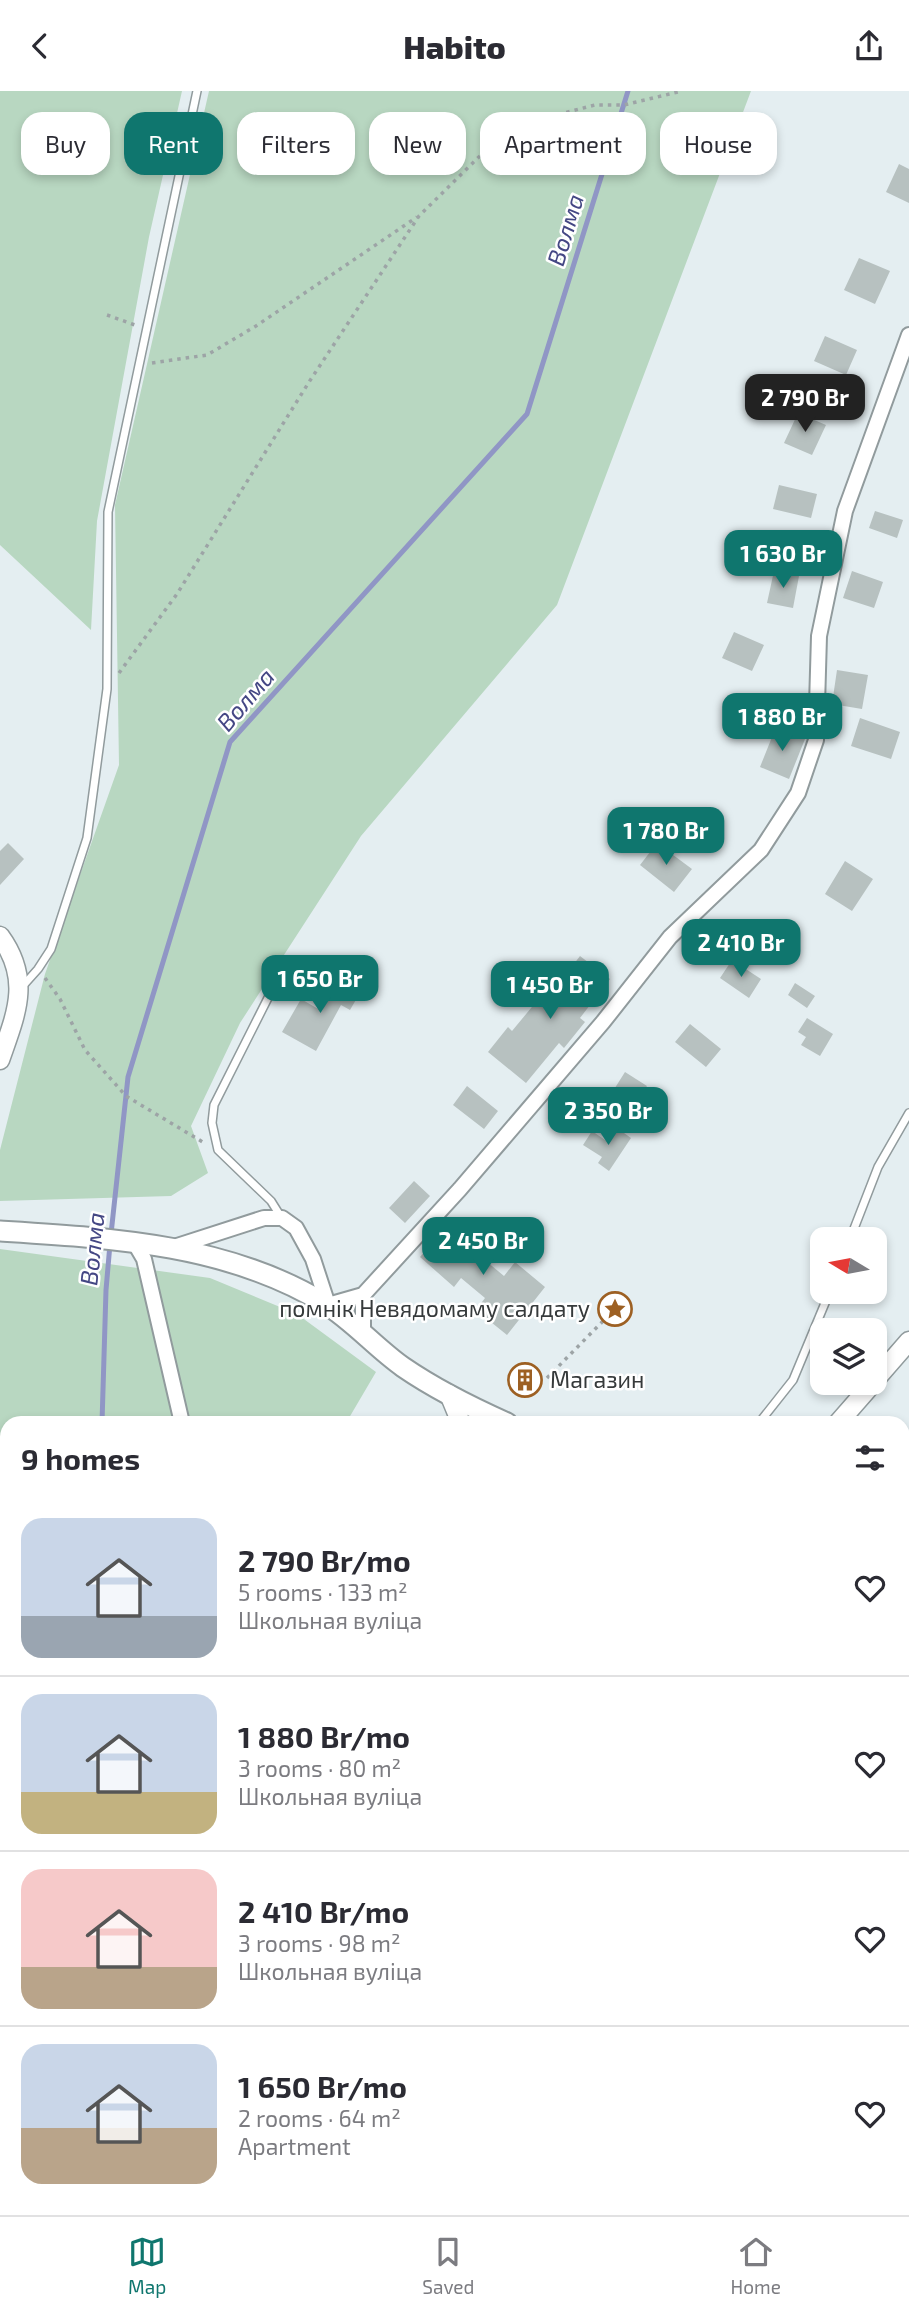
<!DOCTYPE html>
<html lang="en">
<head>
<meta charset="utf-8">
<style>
  body { margin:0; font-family:"Exo 2",sans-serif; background:#f2f2f3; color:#2b2b33; height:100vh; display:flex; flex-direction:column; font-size:26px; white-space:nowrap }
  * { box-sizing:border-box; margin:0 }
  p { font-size:23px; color:#7c7c81 }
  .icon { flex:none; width:38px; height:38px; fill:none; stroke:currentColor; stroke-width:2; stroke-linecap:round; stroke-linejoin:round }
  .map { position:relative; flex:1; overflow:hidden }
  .panel { position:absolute; left:0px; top:1325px; width:910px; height:800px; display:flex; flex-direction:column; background:#fff; border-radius:21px 21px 0 0; box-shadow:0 4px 10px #0003 }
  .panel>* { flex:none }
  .hud { position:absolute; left:21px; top:21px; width:868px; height:63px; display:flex; gap:14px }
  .needle { width:46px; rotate:280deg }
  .controls { position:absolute; left:810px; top:1136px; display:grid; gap:14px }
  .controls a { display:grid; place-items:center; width:77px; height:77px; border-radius:14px; background:#fff; box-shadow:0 4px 10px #0003; font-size:35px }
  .price { position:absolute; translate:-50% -60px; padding:0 16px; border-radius:14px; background:#0f766e; color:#fff; font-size:23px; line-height:46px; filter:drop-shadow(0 2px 4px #0008) }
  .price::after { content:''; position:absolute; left:50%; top:42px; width:21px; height:16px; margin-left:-10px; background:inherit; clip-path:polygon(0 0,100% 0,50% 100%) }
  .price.current { background:#222; color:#fff }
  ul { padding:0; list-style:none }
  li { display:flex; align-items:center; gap:21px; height:175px; padding:0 21px }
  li+li { border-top:2px solid #e1e1e2 }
  li span { display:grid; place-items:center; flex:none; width:196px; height:140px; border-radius:21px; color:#555 }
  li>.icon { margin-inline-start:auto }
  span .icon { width:84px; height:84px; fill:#fffc; stroke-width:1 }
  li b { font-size:30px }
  h2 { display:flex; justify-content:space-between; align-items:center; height:84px; padding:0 21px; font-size:30px }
  .chip { padding:0 24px; border-radius:21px; background:#fff; box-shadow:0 4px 10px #0003; font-size:24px; line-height:63px }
  .chip.current { background:#0f766e; color:#fff }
  header { display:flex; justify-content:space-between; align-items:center; height:91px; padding:0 21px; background:#fff; font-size:32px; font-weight:800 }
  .tab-bar { display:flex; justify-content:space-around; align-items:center; height:98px; border-top:2px solid #e1e1e2; background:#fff; font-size:19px; color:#7c7c81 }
  .tab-bar a { display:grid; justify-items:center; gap:4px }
  .tab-bar .current { color:#0f766e }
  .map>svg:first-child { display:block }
  .green { fill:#b8d7c1 }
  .forest { fill:#91c2a0 }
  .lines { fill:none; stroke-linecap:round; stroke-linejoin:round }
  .stream { stroke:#9096c5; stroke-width:5 }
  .building { fill:#b7c1c0 }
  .service-casing { stroke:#919b9d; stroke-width:10 }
  .minor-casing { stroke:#919b9d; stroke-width:18 }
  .tertiary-casing { stroke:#919b9d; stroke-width:21 }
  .secondary-casing { stroke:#919b9d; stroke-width:23 }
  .path { stroke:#9da4a6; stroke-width:3.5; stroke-dasharray:3.5 5; stroke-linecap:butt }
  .service { stroke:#fff; stroke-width:7 }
  .minor { stroke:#fff; stroke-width:14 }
  .tertiary { stroke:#fff; stroke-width:18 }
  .secondary { stroke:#fff; stroke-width:19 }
  .labels { text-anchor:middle; stroke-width:5; stroke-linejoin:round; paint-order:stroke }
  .poi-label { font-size:23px; fill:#363a3b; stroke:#fff; text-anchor:end }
  .water-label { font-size:24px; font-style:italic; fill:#444784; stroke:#fff }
</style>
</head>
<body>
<header><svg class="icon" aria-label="back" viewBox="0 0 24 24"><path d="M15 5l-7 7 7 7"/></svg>Habito<svg class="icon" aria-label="share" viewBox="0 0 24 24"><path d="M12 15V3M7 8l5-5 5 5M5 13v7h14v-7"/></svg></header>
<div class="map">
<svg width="909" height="2124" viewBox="0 0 909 2124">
  <rect width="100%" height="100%" fill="#e4eef1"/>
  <path class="green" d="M0,0H182L149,146L97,430L91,539L0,454Z
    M209,0H751L557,514L361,745L240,932L191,1035L208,1082L171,1105L0,1110V1059L45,883L119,674L115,414Z
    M0,1158L210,1187L297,1223L376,1281L346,1332H7V2105L0,2118Z
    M903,1384L909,1386V2124H772L771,2118H903Z"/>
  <path class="forest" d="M295,2118H735L737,2124H293Z"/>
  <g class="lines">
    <path class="stream" d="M111,1143L128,986L230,651L527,323L628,0
      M102,1332L106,1199L110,1153
      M0,1928L7,1911"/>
  </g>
  <path class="building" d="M899,73L909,78V112L886,101Z
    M859,167L890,180L875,213L844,199Z
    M825,245L857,259L846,284L814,270Z
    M798,322L826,334L812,364L784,352Z
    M779,394L817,403L811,427L773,418Z
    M875,420L903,429L897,447L869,437Z
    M774,480L799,485L793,517L767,512Z
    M852,480L883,491L874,517L843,507Z
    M734,541L764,554L752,580L722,567Z
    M837,579L868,584L862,618L832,613Z
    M860,627L900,641L891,668L851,655Z
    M776,636L805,648L789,688L760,676Z
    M8,752L24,768L0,794V760Z
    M657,752L692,778L674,801L640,774Z
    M845,770L873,788L852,820L825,803Z
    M580,865L610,888L580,927L585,931L564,957L559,952L526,992L488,961L508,936L512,940L546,899L551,903Z
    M732,869L761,888L749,907L720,887Z
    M339,887L361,900L350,919L341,914L316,960L282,941L301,908L320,919Z
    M795,892L815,905L807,917L788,904Z
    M807,927L833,943L820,965L801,954L806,946L798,941Z
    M690,933L721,958L706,976L675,951Z
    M625,981L647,995L635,1014L613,1000Z
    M467,995L498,1020L484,1038L453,1014Z
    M617,1037L631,1047L609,1080L598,1072L602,1066L583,1054L592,1040L608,1051Z
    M414,1090L430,1105L405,1132L389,1117Z
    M453,1128L487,1157L480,1165L504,1185L515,1171L545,1196L507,1244L476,1219L485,1207L461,1187L454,1196L420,1166Z"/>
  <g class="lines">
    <g class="service-casing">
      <path id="service" d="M21,897L38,878L51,858L87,747L107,598L108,421L197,0
        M273,897L214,1014L212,1032L218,1059L271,1110L281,1126
        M850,1148L878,1076L909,1022
        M759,1332L793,1289L830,1200"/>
    </g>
    <g class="minor-casing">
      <path id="minor" d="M134,1151L144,1168L182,1332
        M174,1156L264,1127H282L296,1137L313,1168L328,1214L363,1204L460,1098L603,931L670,846L761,759L798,702L816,649L819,545L845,420L909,244
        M363,1243V1204
        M10,2124L14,2118
        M276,2124L278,2118"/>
    </g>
    <g class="tertiary-casing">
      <path id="tertiary" d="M0,845C32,889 16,923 0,969
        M875,1289L909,1250
        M449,1303L461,1332
        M838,1332L873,1292
        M755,2118L756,2124"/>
    </g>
    <g class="secondary-casing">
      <path id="secondary" d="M0,1140C111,1147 227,1153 324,1212C353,1230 376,1257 403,1276C435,1298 471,1316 507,1332
        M903,1368L909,1369"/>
    </g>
    <path class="path" d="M107,224L135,234
      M152,272L207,264L256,235L417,126
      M119,582L177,503L309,291L419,125L488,57L525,32L595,14H624L682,0
      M45,887L60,908L85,959L126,1005L206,1053
      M547,1287L607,1226
      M421,2124L423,2118"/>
    <use href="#service" class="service"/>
    <use href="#minor" class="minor"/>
    <use href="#tertiary" class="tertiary"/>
    <use href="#secondary" class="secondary"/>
  </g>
  <defs>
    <g id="sight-ring" transform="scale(1.75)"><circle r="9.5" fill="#fff" stroke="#9d6023" stroke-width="1.5"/><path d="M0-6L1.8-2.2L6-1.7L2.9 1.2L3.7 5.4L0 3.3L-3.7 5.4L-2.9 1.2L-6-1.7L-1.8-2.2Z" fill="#9d6023"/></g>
    <g id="building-ring" transform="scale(1.75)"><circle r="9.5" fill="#fff" stroke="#9d6023" stroke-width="1.5"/><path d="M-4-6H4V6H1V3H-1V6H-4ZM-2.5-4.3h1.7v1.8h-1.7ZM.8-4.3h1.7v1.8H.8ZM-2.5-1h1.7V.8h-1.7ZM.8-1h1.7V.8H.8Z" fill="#9d6023"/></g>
  </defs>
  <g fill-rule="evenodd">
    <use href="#sight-ring" x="615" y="1218"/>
    <use href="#building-ring" x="525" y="1289"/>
  </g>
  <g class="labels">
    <g class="poi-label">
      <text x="590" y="1226">помнік Невядомаму салдату</text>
      <text x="550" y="1297" text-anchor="start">Магазин</text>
    </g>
    <g class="water-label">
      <text transform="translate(566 139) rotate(-73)" y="8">Волма</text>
      <text transform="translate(246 609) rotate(-49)" y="8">Волма</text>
      <text transform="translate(93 1158) rotate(-84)" y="8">Волма</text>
    </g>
  </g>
</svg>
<div class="controls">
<a><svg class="needle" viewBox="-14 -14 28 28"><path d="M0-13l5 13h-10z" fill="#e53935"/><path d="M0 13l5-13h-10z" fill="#7c7c81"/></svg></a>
<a><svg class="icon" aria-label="layers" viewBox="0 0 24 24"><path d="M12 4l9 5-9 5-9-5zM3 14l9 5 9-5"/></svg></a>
</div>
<b class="price current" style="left:805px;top:343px">2 790 Br</b>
<b class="price" style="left:783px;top:499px">1 630 Br</b>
<b class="price" style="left:782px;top:662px">1 880 Br</b>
<b class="price" style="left:666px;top:776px">1 780 Br</b>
<b class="price" style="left:741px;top:888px">2 410 Br</b>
<b class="price" style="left:320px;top:924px">1 650 Br</b>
<b class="price" style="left:550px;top:930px">1 450 Br</b>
<b class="price" style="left:608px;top:1056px">2 350 Br</b>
<b class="price" style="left:483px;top:1186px">2 450 Br</b>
<div class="hud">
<a class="chip">Buy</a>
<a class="chip current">Rent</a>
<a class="chip">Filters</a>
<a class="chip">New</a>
<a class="chip">Apartment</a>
<a class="chip">House</a>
</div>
<section class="panel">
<h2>9 homes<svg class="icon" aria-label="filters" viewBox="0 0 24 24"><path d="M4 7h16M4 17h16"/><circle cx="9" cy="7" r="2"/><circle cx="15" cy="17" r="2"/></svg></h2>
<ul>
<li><span style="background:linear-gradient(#c9d6e8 70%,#9aa5b1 0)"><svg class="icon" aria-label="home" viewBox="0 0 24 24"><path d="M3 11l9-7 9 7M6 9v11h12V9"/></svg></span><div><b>2 790 Br/mo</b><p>5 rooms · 133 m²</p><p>Школьная вуліца</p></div><svg class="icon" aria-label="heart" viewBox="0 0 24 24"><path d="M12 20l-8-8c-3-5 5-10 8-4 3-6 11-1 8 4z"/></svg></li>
<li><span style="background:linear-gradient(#c9d6e8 70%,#c2b280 0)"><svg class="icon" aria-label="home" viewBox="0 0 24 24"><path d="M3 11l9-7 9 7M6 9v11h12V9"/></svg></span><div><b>1 880 Br/mo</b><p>3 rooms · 80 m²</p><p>Школьная вуліца</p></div><svg class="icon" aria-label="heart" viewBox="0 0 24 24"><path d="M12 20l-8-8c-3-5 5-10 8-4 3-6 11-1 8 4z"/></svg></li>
<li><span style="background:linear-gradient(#f6c9c9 70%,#b9a48a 0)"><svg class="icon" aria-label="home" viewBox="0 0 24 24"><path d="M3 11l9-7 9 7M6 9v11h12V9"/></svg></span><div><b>2 410 Br/mo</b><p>3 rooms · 98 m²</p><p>Школьная вуліца</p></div><svg class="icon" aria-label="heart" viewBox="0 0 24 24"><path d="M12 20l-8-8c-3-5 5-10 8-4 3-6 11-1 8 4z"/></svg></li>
<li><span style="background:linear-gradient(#c9d6e8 60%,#b9a48a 0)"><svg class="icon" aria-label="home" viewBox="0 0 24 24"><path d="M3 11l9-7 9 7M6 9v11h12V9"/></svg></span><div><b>1 650 Br/mo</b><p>2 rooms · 64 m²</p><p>Apartment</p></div><svg class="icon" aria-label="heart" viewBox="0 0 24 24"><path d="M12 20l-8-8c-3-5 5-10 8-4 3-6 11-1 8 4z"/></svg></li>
</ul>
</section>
</div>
<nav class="tab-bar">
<a class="current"><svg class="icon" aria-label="map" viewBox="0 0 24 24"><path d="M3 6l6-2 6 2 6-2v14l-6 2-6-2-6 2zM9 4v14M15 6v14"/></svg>Map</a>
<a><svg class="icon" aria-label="saved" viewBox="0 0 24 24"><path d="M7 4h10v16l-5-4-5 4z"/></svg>Saved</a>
<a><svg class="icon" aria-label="home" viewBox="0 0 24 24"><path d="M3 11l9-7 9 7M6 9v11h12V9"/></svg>Home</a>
</nav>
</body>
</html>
